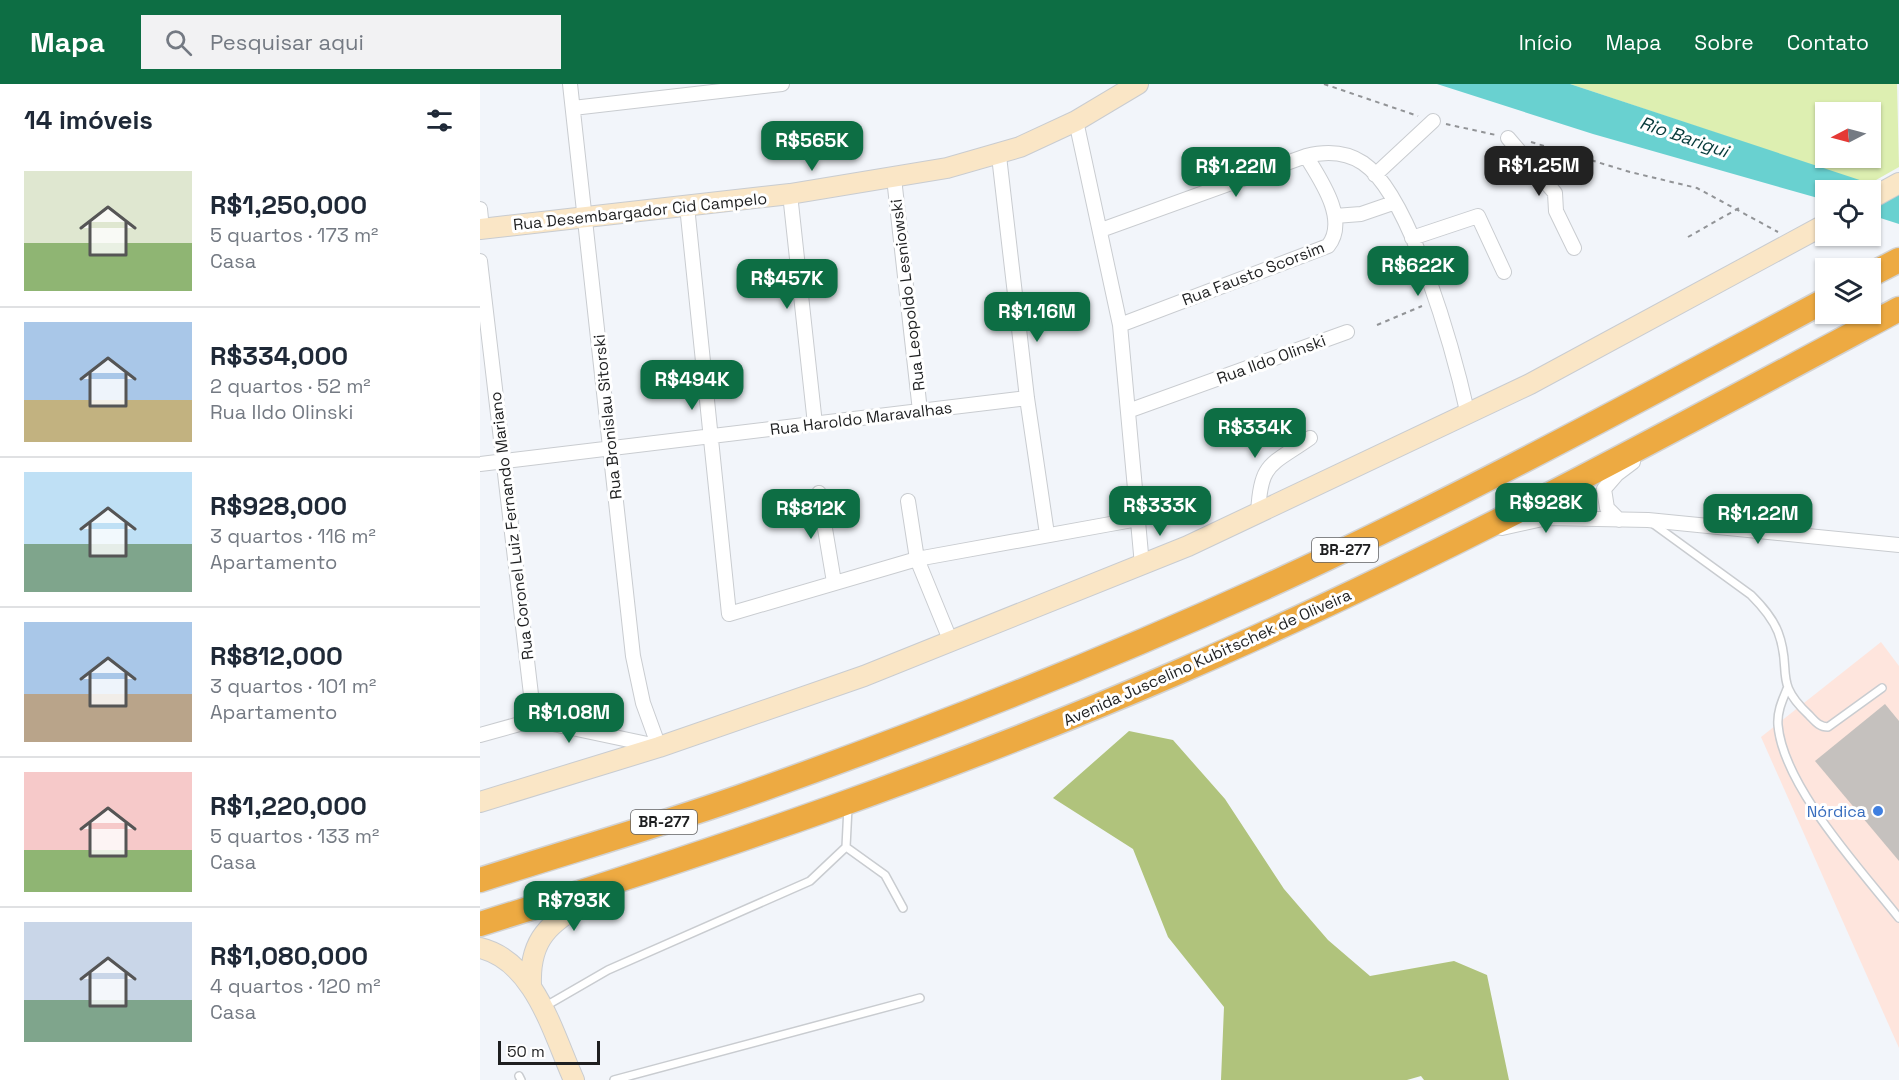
<!DOCTYPE html>
<html lang="pt">
<head>
<meta charset="utf-8">
<style>
  body { margin:0; font-family:"Space Grotesk",sans-serif; background:#f2f2f3; color:#1f2937; height:100vh; display:flex; flex-direction:column; font-size:22px; white-space:nowrap }
  * { box-sizing:border-box; margin:0 }
  p { font-size:20px; color:#747a83 }
  .icon { flex:none; width:33px; height:33px; fill:none; stroke:currentColor; stroke-width:2; stroke-linecap:round; stroke-linejoin:round }
  .map { position:relative; flex:1; overflow:hidden }
  .panel { display:flex; flex-direction:column; background:#fff; width:480px }
  .panel>* { flex:none }
  .needle { width:39px; rotate:264deg }
  .buttons { position:absolute; left:1335px; top:18px; display:grid; gap:12px }
  .buttons a { display:grid; place-items:center; width:66px; height:66px; border-radius:0px; background:#fff; box-shadow:0 2px 4px #0004; font-size:30px }
  .scale { position:absolute; left:18px; bottom:15px; width:102px; box-sizing:border-box; padding-left:6px; border:3px solid #1e1f20; border-top:0; font-size:16px; line-height:21px; white-space:nowrap; color:#1e1f20; -webkit-text-stroke:4px #fff; paint-order:stroke }
  .price { position:absolute; translate:-50% -51px; padding:0 14px; border-radius:12px; background:#0d6e44; color:#fff; font-size:20px; line-height:39px; filter:drop-shadow(0 2px 3px #0008) }
  .price::after { content:''; position:absolute; left:50%; top:36px; width:18px; height:14px; margin-left:-9px; background:inherit; clip-path:polygon(0 0,100% 0,50% 100%) }
  .price.on { background:#222; color:#fff }
  ul { padding:0; list-style:none }
  li { display:flex; align-items:center; gap:18px; height:150px; padding:0 24px }
  li+li { border-top:2px solid #e0e1e3 }
  li span { display:grid; place-items:center; flex:none; width:168px; height:120px; border-radius:0px; color:#555 }
  li>.icon { margin-inline-start:auto }
  span .icon { width:72px; height:72px; fill:#fffc; stroke-width:1 }
  li b { font-size:26px }
  h2 { display:flex; justify-content:space-between; align-items:center; height:72px; padding:0 24px; font-size:26px }
  header { display:flex; align-items:center; gap:36px; box-sizing:border-box; height:84px; padding:0 30px; background:#0d6e44; color:#fff }
  header strong { font-size:28px }
  nav { display:flex; gap:33px; margin-inline-start:auto; font-size:21px }
  .search { width:420px; height:54px; background:#f2f2f3; display:flex; align-items:center; gap:15px; box-sizing:border-box; padding:0 21px; border-radius:0px; color:#747a83; font-size:22px }
  main { display:flex; flex:1; min-height:0 }
  .map>svg:first-child { display:block }
  .industrial { fill:#fee5dd }
  .green { fill:#ddefb1; fill-rule:evenodd }
  .forest { fill:#b0c37c }
  .water { fill:#69d1d0 }
  .building { fill:#c5c1be }
  .lines { fill:none; stroke-linecap:round; stroke-linejoin:round }
  .lane-casing { stroke:#c9ccd0; stroke-width:10 }
  .street-casing { stroke:#c9ccd0; stroke-width:16 }
  .secondary-casing { stroke:#c9ccd0; stroke-width:22 }
  .highway-casing { stroke:#d2d2d2; stroke-width:27 }
  .path { stroke:#929497; stroke-width:2; stroke-dasharray:4.5 4.5; stroke-linecap:butt }
  .lane { stroke:#fff; stroke-width:7 }
  .street { stroke:#fff; stroke-width:14 }
  .secondary { stroke:#fae6c6; stroke-width:20 }
  .highway { stroke:#edaa42; stroke-width:24 }
  .shop-dot { fill:#3f7fe0; stroke:#fff; stroke-width:2 }
  .labels { text-anchor:middle; stroke-width:6; stroke-linejoin:round; paint-order:stroke }
  .shield { fill:#fff; stroke:#626263; stroke-width:1.5 }
  .shield-label { font-size:15px; font-weight:bold; fill:#1e1f20 }
  .street-label { font-size:16px; fill:#1e1f20; stroke:#fff }
  .shop-label { font-size:16px; fill:#366cbe; stroke:#fff; text-anchor:end }
  .water-label { font-size:18px; font-style:italic; fill:#043939; stroke:#fff }
</style>
</head>
<body>
<header>
<strong>Mapa</strong>
<div class="search"><svg class="icon" aria-label="search" viewBox="0 0 24 24"><circle cx="10" cy="10" r="6"/><path d="M15 15l6 6"/></svg>Pesquisar aqui</div>
<nav><a>Início</a><a>Mapa</a><a>Sobre</a><a>Contato</a></nav>
</header>
<main>
<section class="panel">
<h2>14 imóveis<svg class="icon" aria-label="filters" viewBox="0 0 24 24"><path d="M4 7h16M4 17h16"/><circle cx="9" cy="7" r="2"/><circle cx="15" cy="17" r="2"/></svg></h2>
<ul>
<li><span style="background:linear-gradient(#dfe7d0 60%,#8fb573 0)"><svg class="icon" aria-label="home" viewBox="0 0 24 24"><path d="M3 11l9-7 9 7M6 9v11h12V9"/></svg></span><div><b>R$1,250,000</b><p>5 quartos · 173 m²</p><p>Casa</p></div></li>
<li><span style="background:linear-gradient(#a9c7e8 65%,#c2b280 0)"><svg class="icon" aria-label="home" viewBox="0 0 24 24"><path d="M3 11l9-7 9 7M6 9v11h12V9"/></svg></span><div><b>R$334,000</b><p>2 quartos · 52 m²</p><p>Rua Ildo Olinski</p></div></li>
<li><span style="background:linear-gradient(#bfe0f5 60%,#7fa58c 0)"><svg class="icon" aria-label="home" viewBox="0 0 24 24"><path d="M3 11l9-7 9 7M6 9v11h12V9"/></svg></span><div><b>R$928,000</b><p>3 quartos · 116 m²</p><p>Apartamento</p></div></li>
<li><span style="background:linear-gradient(#a9c7e8 60%,#b9a48a 0)"><svg class="icon" aria-label="home" viewBox="0 0 24 24"><path d="M3 11l9-7 9 7M6 9v11h12V9"/></svg></span><div><b>R$812,000</b><p>3 quartos · 101 m²</p><p>Apartamento</p></div></li>
<li><span style="background:linear-gradient(#f6c9c9 65%,#8fb573 0)"><svg class="icon" aria-label="home" viewBox="0 0 24 24"><path d="M3 11l9-7 9 7M6 9v11h12V9"/></svg></span><div><b>R$1,220,000</b><p>5 quartos · 133 m²</p><p>Casa</p></div></li>
<li><span style="background:linear-gradient(#c9d6e8 65%,#7fa58c 0)"><svg class="icon" aria-label="home" viewBox="0 0 24 24"><path d="M3 11l9-7 9 7M6 9v11h12V9"/></svg></span><div><b>R$1,080,000</b><p>4 quartos · 120 m²</p><p>Casa</p></div></li>
</ul>
</section>
<div class="map">
<svg width="1419" height="996" viewBox="0 0 1419 996">
  <rect width="100%" height="100%" fill="#f2f5fa"/>
  <path class="industrial" d="M1401,558L1419,582V964L1281,653Z"/>
  <path class="green" d="M1090,0H1417L1419,83L1389,100ZM1346,28H1390V74H1346Z"/>
  <path class="forest" d="M649,647L693,656L745,715L804,805L848,856L890,892L974,877L1007,891L1029,996H944L941,992L927,996H741L744,923L688,853L653,765L573,714Z"/>
  <path class="water" d="M957,0H1090L1419,109V140L1391,131L1390,106H1346L1345,116L1113,50Z"/>
  <path class="building" d="M1405,620L1419,637V777L1335,677Z"/>
  <g class="lines">
    <g class="lane-casing">
      <path id="lane" d="M1172,439L1271,511C1282,522 1292,533 1298,548C1313,587 1292,597 1329,631C1335,637 1339,643 1348,643L1402,604
        M1307,605C1302,617 1297,628 1298,641C1303,702 1381,786 1419,834
        M366,763L405,791L423,824
        M64,923L128,886L330,797L366,763L368,723
        M39,992L41,996
        M134,996L440,914"/>
    </g>
    <g class="street-casing">
      <path id="street" d="M90,0L153,572L163,619L179,663
        M93,24L302,0
        M596,37L640,241L662,481
        M1028,54L1075,109L1076,127L1094,164
        M519,72L547,314L567,450
        M895,91L953,37
        M414,94L440,327
        M310,110L335,340
        M207,122L249,530L437,475L658,435
        M0,125L2,145
        M855,132L881,130L913,119
        M621,146L826,72C846,67 865,67 883,79C932,112 975,273 988,331
        M932,154L998,132L1024,188
        M0,177L54,636
        M640,241L848,162C869,136 840,95 826,72
        M648,327L867,248
        M0,380L547,314
        M339,409L354,498
        M428,417L437,475L471,558
        M778,431C780,378 790,382 830,354
        M1139,436L1127,424L1124,405L1137,390L1153,378
        M1022,444L1067,434L1168,436L1419,461
        M0,651L54,636L177,662"/>
    </g>
    <g class="secondary-casing">
      <path id="secondary" d="M1390,115L1419,99
        M0,145L310,110L467,84L540,63L596,37L658,0
        M0,718L179,663L384,592L708,462L1050,300L1346,140
        M0,864C55,877 73,950 94,996
        M51,900C49,844 81,835 122,807"/>
    </g>
    <g class="highway-casing">
      <path id="highway" d="M1390,191L1419,176
        M0,796C87,768 174,743 260,713C436,651 611,582 781,505C974,417 1159,316 1346,216
        M0,840C236,767 469,687 696,589C944,482 1181,353 1419,225"/>
    </g>
    <path class="path" d="M844,0L938,32
      M966,40L1016,51
      M1051,58L1150,88L1217,104L1298,148
      M1208,153L1259,124
      M897,241L942,222"/>
    <use href="#lane" class="lane"/>
    <use href="#street" class="street"/>
    <use href="#secondary" class="secondary"/>
    <use href="#highway" class="highway"/>
  </g>
  <circle class="shop-dot" cx="1398" cy="727" r="6"/>
  <g class="labels">
    <g class="shield">
      <rect x="832" y="454" width="66" height="24" rx="4.5"/>
      <rect x="151" y="726" width="66" height="24" rx="4.5"/>
    </g>
    <g class="shield-label">
      <text x="865" y="471">BR-277</text>
      <text x="184" y="743">BR-277</text>
    </g>
    <g class="street-label">
      <text transform="translate(160 127) rotate(-6)" y="6">Rua Desembargador Cid Campelo</text>
      <text transform="translate(773 189) rotate(-21)" y="6">Rua Fausto Scorsim</text>
      <text transform="translate(427 211) rotate(-97)" y="6">Rua Leopoldo Lesniowski</text>
      <text transform="translate(791 275) rotate(-20)" y="6">Rua Ildo Olinski</text>
      <text transform="translate(127 333) rotate(-96)" y="6">Rua Bronislau Sitorski</text>
      <text transform="translate(381 334) rotate(-7)" y="6">Rua Haroldo Maravalhas</text>
      <text transform="translate(31 442) rotate(-97)" y="6">Rua Coronel Luiz Fernando Mariano</text>
      <text transform="translate(727 573) rotate(-24)" y="6">Avenida Juscelino Kubitschek de Oliveira</text>
    </g>
    <g class="shop-label">
      <text x="1386" y="733">Nórdica</text>
    </g>
    <g class="water-label">
      <text transform="translate(1204 53) rotate(19)" y="6">Rio Barigui</text>
    </g>
  </g>
</svg>
<div class="buttons">
<a><svg class="needle" viewBox="-14 -14 28 28"><path d="M0-13l5 13h-10z" fill="#e53935"/><path d="M0 13l5-13h-10z" fill="#747a83"/></svg></a>
<a><svg class="icon" aria-label="locate" viewBox="0 0 24 24"><circle cx="12" cy="12" r="6"/><path d="M12 2v4M12 18v4M2 12h4M18 12h4"/></svg></a>
<a><svg class="icon" aria-label="layers" viewBox="0 0 24 24"><path d="M12 4l9 5-9 5-9-5zM3 14l9 5 9-5"/></svg></a>
</div>
<div class="scale">50 m</div>
<b class="price" style="left:332px;top:88px">R$565K</b>
<b class="price on" style="left:1059px;top:113px">R$1.25M</b>
<b class="price" style="left:756px;top:114px">R$1.22M</b>
<b class="price" style="left:938px;top:213px">R$622K</b>
<b class="price" style="left:307px;top:226px">R$457K</b>
<b class="price" style="left:557px;top:259px">R$1.16M</b>
<b class="price" style="left:212px;top:327px">R$494K</b>
<b class="price" style="left:775px;top:375px">R$334K</b>
<b class="price" style="left:1066px;top:450px">R$928K</b>
<b class="price" style="left:680px;top:453px">R$333K</b>
<b class="price" style="left:331px;top:456px">R$812K</b>
<b class="price" style="left:1278px;top:461px">R$1.22M</b>
<b class="price" style="left:89px;top:660px">R$1.08M</b>
<b class="price" style="left:94px;top:848px">R$793K</b>
</div>
</main>
</body>
</html>
